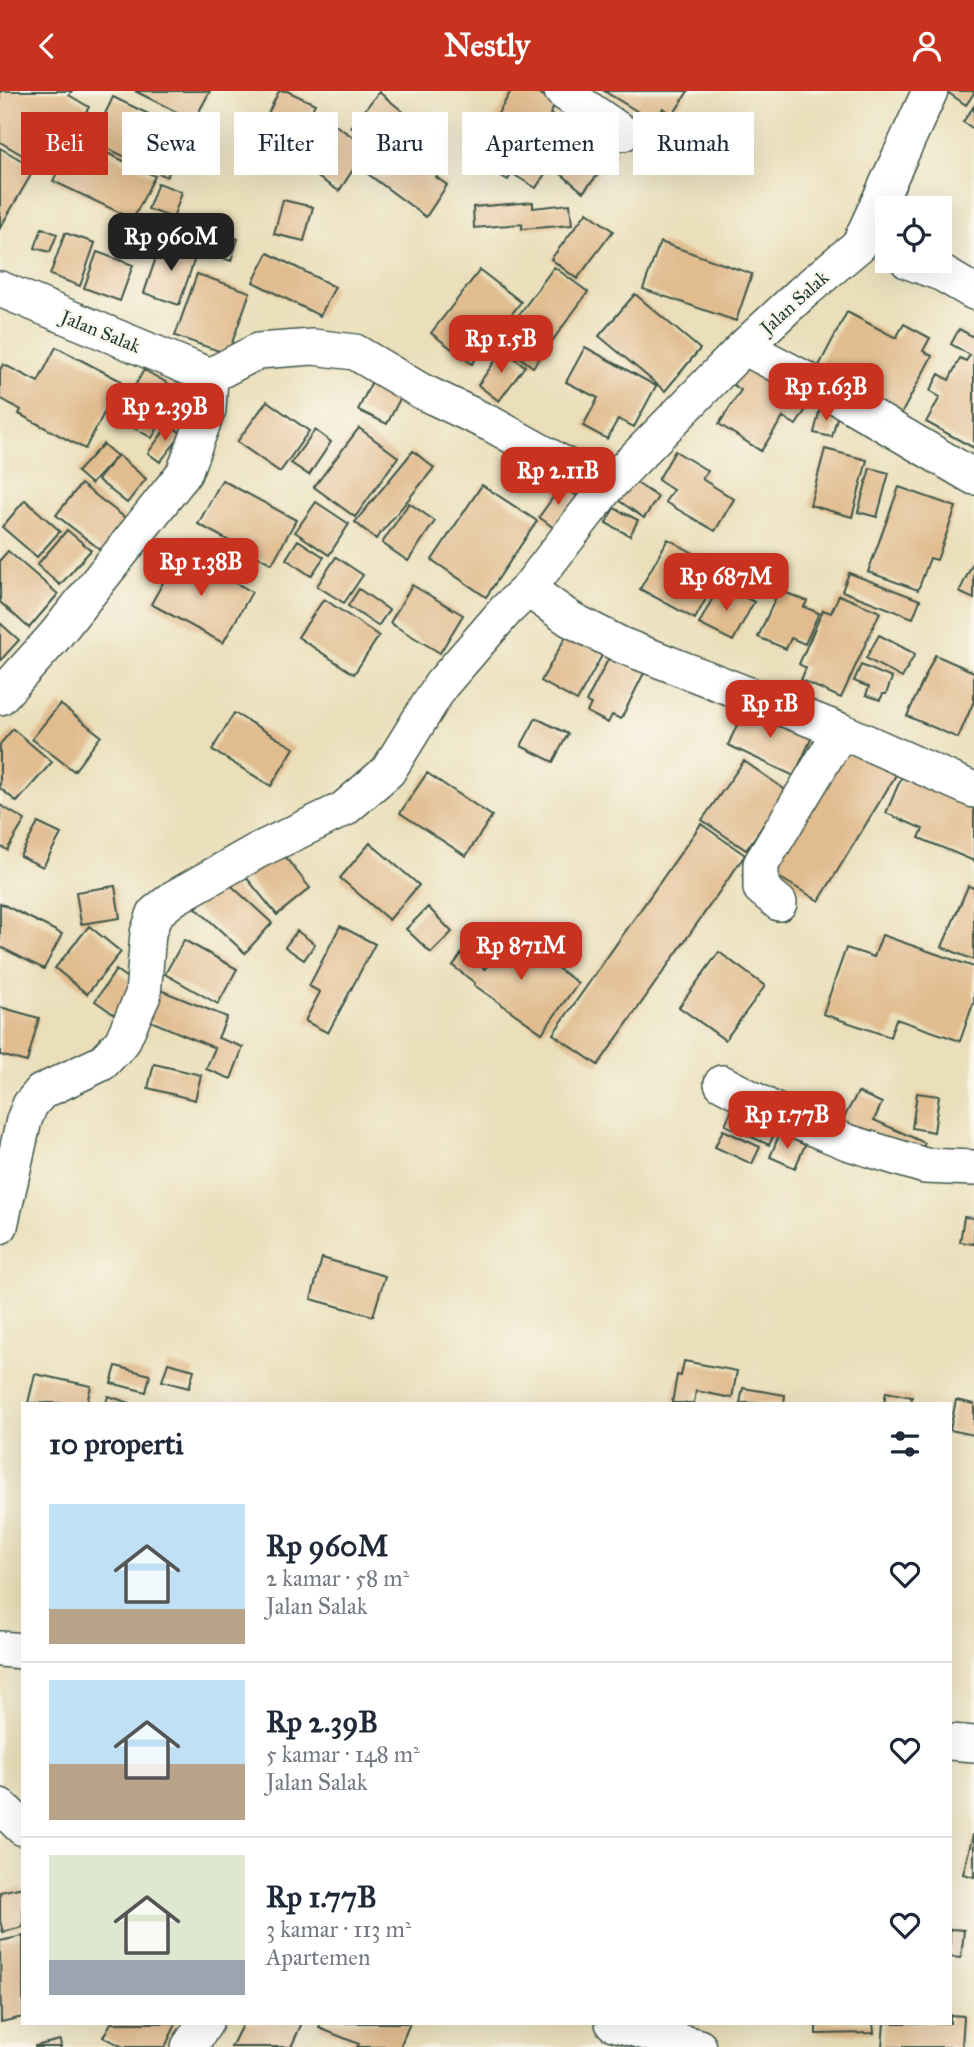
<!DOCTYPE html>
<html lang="id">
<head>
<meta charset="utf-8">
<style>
  body { margin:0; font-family:"IM FELL Great Primer",serif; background:#f2f2f3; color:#1f2937; height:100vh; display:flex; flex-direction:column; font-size:26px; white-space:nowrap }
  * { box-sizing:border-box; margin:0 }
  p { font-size:23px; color:#747a83 }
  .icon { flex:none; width:38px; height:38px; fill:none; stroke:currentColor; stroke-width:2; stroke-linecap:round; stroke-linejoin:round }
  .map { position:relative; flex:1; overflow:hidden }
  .sheet { position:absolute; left:21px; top:1311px; width:931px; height:623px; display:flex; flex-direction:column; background:#fff; border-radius:0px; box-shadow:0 7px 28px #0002 }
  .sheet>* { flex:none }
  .banner { position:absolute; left:21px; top:21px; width:933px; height:63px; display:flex; gap:14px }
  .controls { position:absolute; left:875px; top:105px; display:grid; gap:14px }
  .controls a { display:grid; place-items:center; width:77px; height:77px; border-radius:0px; background:#fff; box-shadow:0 7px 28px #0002; font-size:35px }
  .price { position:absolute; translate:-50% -60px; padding:0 16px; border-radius:14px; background:#c8321e; color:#fff; font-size:23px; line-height:46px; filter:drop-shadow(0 2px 4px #0008) }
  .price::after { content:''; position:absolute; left:50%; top:42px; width:21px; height:16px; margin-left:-10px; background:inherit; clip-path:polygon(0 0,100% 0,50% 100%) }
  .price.selected { background:#222; color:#fff }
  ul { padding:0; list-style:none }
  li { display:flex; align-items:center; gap:21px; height:175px; padding:0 28px }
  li+li { border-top:2px solid #e0e1e3 }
  li span { display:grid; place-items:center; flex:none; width:196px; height:140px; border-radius:0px; color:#555 }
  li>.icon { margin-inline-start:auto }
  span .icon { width:84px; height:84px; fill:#fffc; stroke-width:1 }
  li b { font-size:30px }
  h2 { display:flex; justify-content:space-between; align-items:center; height:84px; padding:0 28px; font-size:30px }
  .tag { padding:0 24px; border-radius:0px; background:#fff; box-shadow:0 7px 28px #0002; font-size:24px; line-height:63px }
  .tag.selected { background:#c8321e; color:#fff }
  header { display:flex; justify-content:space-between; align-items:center; height:91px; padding:0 28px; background:#c8321e; color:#fff; font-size:32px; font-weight:800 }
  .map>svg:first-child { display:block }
  .building { fill:#e1bc8f }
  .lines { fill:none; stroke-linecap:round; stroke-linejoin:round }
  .street-casing { stroke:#3d5548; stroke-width:38 }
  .street { stroke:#fff; stroke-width:35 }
  .labels { text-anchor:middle; stroke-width:5; stroke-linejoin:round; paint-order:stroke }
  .street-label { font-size:19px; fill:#1f3d34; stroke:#fbf7ec }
</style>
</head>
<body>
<header><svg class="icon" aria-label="back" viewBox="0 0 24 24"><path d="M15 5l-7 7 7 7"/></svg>Nestly<svg class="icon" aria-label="person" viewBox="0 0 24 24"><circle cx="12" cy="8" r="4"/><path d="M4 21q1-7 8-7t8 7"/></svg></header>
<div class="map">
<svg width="974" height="1956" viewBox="0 0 974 1956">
  <rect width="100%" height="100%" fill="#fbf7ec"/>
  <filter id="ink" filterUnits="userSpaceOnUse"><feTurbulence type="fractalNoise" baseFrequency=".0143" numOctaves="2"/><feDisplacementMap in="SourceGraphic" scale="14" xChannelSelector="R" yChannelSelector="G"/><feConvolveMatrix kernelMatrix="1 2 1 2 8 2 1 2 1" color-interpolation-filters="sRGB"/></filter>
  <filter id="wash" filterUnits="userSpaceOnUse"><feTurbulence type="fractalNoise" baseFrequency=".00686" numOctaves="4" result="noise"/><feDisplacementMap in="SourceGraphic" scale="28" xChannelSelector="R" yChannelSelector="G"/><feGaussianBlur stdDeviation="1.57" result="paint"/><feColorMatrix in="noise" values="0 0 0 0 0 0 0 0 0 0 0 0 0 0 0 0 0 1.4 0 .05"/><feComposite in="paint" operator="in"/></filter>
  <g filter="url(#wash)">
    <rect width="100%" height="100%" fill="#eadfba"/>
    <g id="blocks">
      <path class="building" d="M0,0H72L69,4L89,16L71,46L52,36L31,69L0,51Z
        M135,0H210L194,30Z
        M279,0H287L315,13L293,57L259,41Z
        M511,0H535L556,12L550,23L567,33L544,74L523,63L508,89L472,68Z
        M604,0H688L673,24L663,17L655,31Z
        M946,0H974V2L966,14Z
        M379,1L407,24L378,58L351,36Z
        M113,6L188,42L167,86L92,50Z
        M974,15V38L963,31Z
        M329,30L368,56L339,100L299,74Z
        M588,36L618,61L583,101L554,77Z
        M411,43L447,71L436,86L447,94L426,126L364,80L376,64L380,68L393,50L401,56Z
        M74,46L155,85L133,128L53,90Z
        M0,57L35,77L0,137Z
        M525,69L546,81L536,97L516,85Z
        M158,92L182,101L173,127L148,118Z
        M283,109L313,116L304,150L274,143Z
        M533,111V117L570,113L572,134L522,138V133L474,137L473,116Z
        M587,121L613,140L577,188L551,168Z
        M42,137L57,143L50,161L35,157Z
        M206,137L238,148L231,170L198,158Z
        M65,142L95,152L80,195L50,184Z
        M162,149L197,161L179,214L144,202Z
        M660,151L752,183L736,230L643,198Z
        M97,161L133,174L120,210L84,197Z
        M268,162L335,196L320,225L253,191Z
        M554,176L588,201L533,276L499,251Z
        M480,179L521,211L472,273L431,242Z
        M197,183L250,201L228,263L175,245Z
        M635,203L700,258L665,300L599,245Z
        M847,221L896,247L904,233L930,247L923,260L932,265L896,333L812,288Z
        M959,238L974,246V357L926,331L940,306L930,300L939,283L949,289L960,267L966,270L970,264L951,253Z
        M56,256L121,290L85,358L19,323L21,319L0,307V279L3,273L38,291Z
        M585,256L656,295L634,336L618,328L607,348L583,335L598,307L566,291Z
        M503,259L525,275L499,310L478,294Z
        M748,269L812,309L796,334L783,326L761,360L719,333L741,299L732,293Z
        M144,279L180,299L152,347L116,327Z
        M375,284L405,298L387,333L358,319Z
        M267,310L309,340L280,381L237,351Z
        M820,318L838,323L832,346L814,342Z
        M169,333L182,343L160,371L148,362Z
        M359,337L398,366L355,426L314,396Z
        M315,339L331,351L309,384L291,372Z
        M103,353L117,365L91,393L77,381Z
        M825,358L867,369L852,426L810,414Z
        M413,360L434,377L376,448L355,431Z
        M675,360L708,380L702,388L734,408L715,440L665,411L673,399L658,389Z
        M118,364L146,388L127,412L98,389Z
        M870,377L889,382L877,426L858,421Z
        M629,387L658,406L644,427L615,407Z
        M222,389L296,429L272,473L198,433Z
        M81,393L132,432L106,463L56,424Z
        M482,394L537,430L486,506L432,469Z
        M561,395L577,405L554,437L539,426Z
        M899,396L956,416L937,469L930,467L918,499L868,481Z
        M25,409L60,440L37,466L2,436Z
        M316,411L349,433L329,464L295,441Z
        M409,412L435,430L408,470L382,452Z
        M614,417L638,429L630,445L606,432Z
        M67,439L91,459L60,494L37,474Z
        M668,448L722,478L695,528L640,498Z
        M298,449L324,466L311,485L286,468Z
        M8,460L58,503L29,537L0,511V469Z
        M180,461L252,501L223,552L151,513Z
        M336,466L363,484L344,512L317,495Z
        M974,470V508L959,501Z
        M849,482L920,509L913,527L842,500Z
        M720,493L754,511L733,550L699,533Z
        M412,494L463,524L440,562L390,532Z
        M359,498L389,519L378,535L348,515Z
        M779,499L807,510L804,516L819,522L805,553L791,547L786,558L758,546Z
        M839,504L880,521L841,607L801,589L806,577L799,573L823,519L831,522Z
        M324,508L379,545L354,583L298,546Z
        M0,532L19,549L0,570Z
        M569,540L605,559L577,610L541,590Z
        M879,544L915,563L902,587L866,567Z
        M612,561L646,578L621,628L612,624L608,632L587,621L591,613L586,611Z
        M935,564L974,581V610L958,647L907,625Z
        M861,574L892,587L886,603H883L880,609L866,604L869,596L854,590Z
        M60,613L101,645L74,680L32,648Z
        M746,614L813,644L794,685L728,654Z
        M234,622L294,657L271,695L212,659Z
        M536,627L568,643L553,671L521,655Z
        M13,638L52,671L17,711L0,697V653Z
        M845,646L899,679L819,810L765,778Z
        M744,670L787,700L746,759L702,729Z
        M427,682L492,725L466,765L400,722Z
        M902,685L974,715V770L919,747L923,738L886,722Z
        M0,714L25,729L7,759L0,755Z
        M38,732L61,743L43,776L20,765Z
        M701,733L745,764L598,974L553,943Z
        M370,752L419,794L389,829L340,787Z
        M279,758L310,797L277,824L245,785Z
        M223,787L272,832L245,862L196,817Z
        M115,795L120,827L81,833L76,801Z
        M968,795L974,797V869L942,856Z
        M0,812L62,843L44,878L0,856Z
        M428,816L452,841L431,862L406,838Z
        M89,835L121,861L87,903L55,877Z
        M340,835L375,853L328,942L305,930L320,901L309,895Z
        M297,840L315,853L304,869L285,856Z
        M510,843L578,892L542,942L474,894L475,892L453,875L462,862L485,878Z
        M882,844L974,876V910L960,950L896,928L890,946L823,923L846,857L874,866Z
        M184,849L237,878L218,913L165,883Z
        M719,861L765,895L725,949L679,916Z
        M116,879L137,894L115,924L95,910Z
        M160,899L227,926L218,947L243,956L231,988L206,978L215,957L148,929Z
        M0,916L39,927L27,971L0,964Z
        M154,973L201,984L195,1009L148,997Z
        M858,1001L882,1012L874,1029L925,1052L917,1068L841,1032Z
        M917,1002L939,1005L934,1041L912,1037Z
        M737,1006L782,1027L769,1054L725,1034Z
        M723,1039L760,1056L752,1073L715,1056Z
        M780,1042L805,1054L795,1077L770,1066Z
        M964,1126L974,1127V1153L960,1151Z
        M322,1167L385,1185L373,1225L311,1208Z
        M684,1270L737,1280L732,1307L696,1300L694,1312H672L677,1284L681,1285Z
        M168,1272L194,1279L189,1297L162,1290Z
        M116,1275L150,1284L146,1301L111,1292Z
        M35,1283L91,1295L87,1312H28Z
        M743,1297L785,1304L784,1312H740Z
        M886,1301L912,1306L911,1312H884Z
        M108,1305L130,1312H106Z
        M956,1309L974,1313V1344L950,1339Z
        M973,1744H974V1786L963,1783Z
        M23,1796V1836L3,1841L0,1830V1801Z
        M950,1838L964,1839L961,1867L950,1866Z
        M23,1845V1926L1,1931L0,1850Z
        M950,1924L964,1925L962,1956H882L884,1932H950Z
        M111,1932H175L176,1933L165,1956H123L103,1946Z
        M243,1932H302L291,1956H231Z
        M321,1932H410L400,1956H357L359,1953L319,1937Z
        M816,1932H873L874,1942L816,1943Z
        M60,1949L61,1956H35V1955Z"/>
    </g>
  </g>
  <g filter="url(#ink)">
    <use href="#blocks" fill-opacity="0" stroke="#3d5548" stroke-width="2"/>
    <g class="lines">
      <g class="street-casing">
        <path id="street" d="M562,0L623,42
          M908,170L943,183L974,201
          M0,198L210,285L258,260L313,256L355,261L421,300L493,334L606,397L744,256L802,202L859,154L930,0
          M744,256L831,302L974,386
          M606,397L528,498L570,528L621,554L841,640L974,699
          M0,606L54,546L184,382L208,318L210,285
          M779,812L761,797V773L841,640
          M722,992L787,1026L847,1051L925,1075L974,1077
          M0,1135L24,1029L30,1014L41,1001L102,972L122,951L143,904L148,842L155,822L174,807L257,760L344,718L388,680L441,594L506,519L528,498
          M0,1558L23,1560
          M950,1651L974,1653
          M0,1715L23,1737
          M613,1932L699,1956
          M189,1956L205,1932"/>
      </g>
      <use href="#street" class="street"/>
    </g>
  </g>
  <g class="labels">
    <g class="street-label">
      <text transform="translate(794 211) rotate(-42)" y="7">Jalan Salak</text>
      <text transform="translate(101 240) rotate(22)" y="7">Jalan Salak</text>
    </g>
  </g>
</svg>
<div class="controls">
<a><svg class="icon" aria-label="locate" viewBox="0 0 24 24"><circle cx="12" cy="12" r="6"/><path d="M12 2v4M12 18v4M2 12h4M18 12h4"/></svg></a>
</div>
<b class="price selected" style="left:171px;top:182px">Rp 960M</b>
<b class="price" style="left:501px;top:284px">Rp 1.5B</b>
<b class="price" style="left:826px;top:332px">Rp 1.63B</b>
<b class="price" style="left:165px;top:352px">Rp 2.39B</b>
<b class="price" style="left:558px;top:416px">Rp 2.11B</b>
<b class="price" style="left:201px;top:507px">Rp 1.38B</b>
<b class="price" style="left:726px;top:522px">Rp 687M</b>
<b class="price" style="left:770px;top:649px">Rp 1B</b>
<b class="price" style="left:521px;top:891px">Rp 871M</b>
<b class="price" style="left:787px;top:1060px">Rp 1.77B</b>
<div class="banner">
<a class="tag selected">Beli</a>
<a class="tag">Sewa</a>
<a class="tag">Filter</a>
<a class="tag">Baru</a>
<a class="tag">Apartemen</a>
<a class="tag">Rumah</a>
</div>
<section class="sheet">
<h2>10 properti<svg class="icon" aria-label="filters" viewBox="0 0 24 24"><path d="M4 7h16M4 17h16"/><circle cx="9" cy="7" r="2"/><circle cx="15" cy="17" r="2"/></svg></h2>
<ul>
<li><span style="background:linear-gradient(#bfe0f5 75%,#b9a48a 0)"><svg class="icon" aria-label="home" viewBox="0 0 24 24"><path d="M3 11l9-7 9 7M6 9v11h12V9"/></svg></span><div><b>Rp 960M</b><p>2 kamar · 58 m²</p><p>Jalan Salak</p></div><svg class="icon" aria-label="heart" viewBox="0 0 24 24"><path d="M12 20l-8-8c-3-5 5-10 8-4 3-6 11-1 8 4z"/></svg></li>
<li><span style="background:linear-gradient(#bfe0f5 60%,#b9a48a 0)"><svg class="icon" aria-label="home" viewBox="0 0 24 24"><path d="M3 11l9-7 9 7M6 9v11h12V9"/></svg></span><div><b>Rp 2.39B</b><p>5 kamar · 148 m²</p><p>Jalan Salak</p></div><svg class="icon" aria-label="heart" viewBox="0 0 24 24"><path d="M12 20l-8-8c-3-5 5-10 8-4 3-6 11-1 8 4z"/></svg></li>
<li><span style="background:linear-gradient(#dfe7d0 75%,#9aa5b1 0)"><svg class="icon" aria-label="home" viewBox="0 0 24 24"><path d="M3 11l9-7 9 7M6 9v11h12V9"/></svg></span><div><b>Rp 1.77B</b><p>3 kamar · 113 m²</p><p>Apartemen</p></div><svg class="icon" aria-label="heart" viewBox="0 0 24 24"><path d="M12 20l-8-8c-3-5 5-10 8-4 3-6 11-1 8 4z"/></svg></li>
</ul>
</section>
</div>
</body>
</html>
